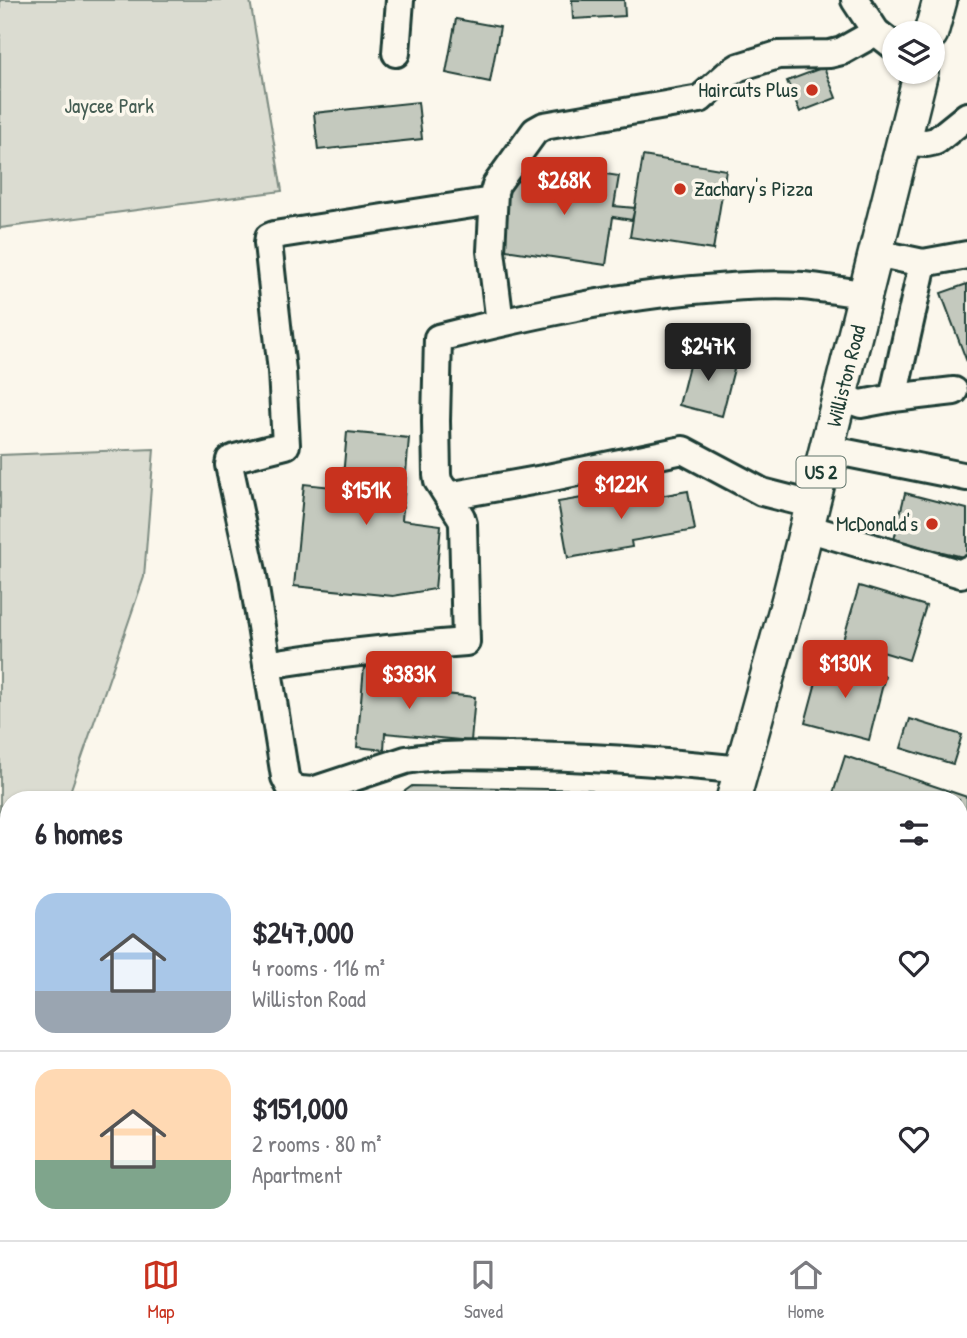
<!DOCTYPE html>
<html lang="en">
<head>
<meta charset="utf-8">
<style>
  body { margin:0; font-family:"Patrick Hand",sans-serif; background:#f7f7f7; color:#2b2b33; height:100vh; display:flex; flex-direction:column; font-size:26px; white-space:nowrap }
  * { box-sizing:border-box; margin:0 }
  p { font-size:23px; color:#7c7c81 }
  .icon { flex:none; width:38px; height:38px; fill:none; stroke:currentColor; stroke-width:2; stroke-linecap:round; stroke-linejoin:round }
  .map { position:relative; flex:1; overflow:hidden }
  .drawer { position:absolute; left:0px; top:791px; width:968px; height:450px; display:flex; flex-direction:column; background:#fff; border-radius:28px 28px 0 0; box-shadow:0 2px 5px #0004 }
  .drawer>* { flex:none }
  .buttons { position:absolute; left:882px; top:21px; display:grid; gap:14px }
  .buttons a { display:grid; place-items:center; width:63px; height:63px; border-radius:50%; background:#fff; box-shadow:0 2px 5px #0004; font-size:35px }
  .price { position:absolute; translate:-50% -60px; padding:0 16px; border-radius:7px; background:#c8321e; color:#fff; font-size:23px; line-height:46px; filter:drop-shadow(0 2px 4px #0008) }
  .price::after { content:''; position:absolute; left:50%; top:42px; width:21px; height:16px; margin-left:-10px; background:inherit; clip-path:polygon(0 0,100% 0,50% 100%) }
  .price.on { background:#222; color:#fff }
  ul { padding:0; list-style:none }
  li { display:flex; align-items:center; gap:21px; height:175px; padding:0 35px }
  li+li { border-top:2px solid #e1e1e2 }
  li span { display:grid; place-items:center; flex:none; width:196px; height:140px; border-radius:21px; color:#555 }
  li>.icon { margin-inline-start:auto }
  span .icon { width:84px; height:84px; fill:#fffc; stroke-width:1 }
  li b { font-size:30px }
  h2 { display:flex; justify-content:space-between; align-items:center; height:84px; padding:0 35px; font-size:30px }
  .tab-bar { display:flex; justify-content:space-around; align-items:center; height:98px; border-top:2px solid #e1e1e2; background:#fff; font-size:19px; color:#7c7c81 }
  .tab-bar a { display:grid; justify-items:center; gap:4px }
  .tab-bar .on { color:#c8321e }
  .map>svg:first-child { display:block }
  .green { fill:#dbdcd1; stroke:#7d8c82; stroke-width:2 }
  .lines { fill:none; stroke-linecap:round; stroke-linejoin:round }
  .stream { stroke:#74847b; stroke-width:7 }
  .building { fill:#c4c9be; stroke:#1f3d34; stroke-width:2 }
  .minor-casing { stroke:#1f3d34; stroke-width:32 }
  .major-casing { stroke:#1f3d34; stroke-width:38 }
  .minor { stroke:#fbf7ec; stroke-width:26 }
  .major { stroke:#fbf7ec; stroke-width:33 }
  .poi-dot { fill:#c8321e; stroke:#fbf7ec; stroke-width:2.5 }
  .labels { text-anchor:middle; stroke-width:7; stroke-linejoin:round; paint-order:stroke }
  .shield { fill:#fbf7ec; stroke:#61756b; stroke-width:2 }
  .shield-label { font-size:19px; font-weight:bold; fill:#1f3d34 }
  .poi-label { font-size:21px; fill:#1f3d34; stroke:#fbf7ec; text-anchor:end }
  .park-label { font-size:21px; fill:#455d53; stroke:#fbf7ec }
  .street-label { font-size:21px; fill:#1f3d34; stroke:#fbf7ec }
</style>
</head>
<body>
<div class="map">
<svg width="967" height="1240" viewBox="0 0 967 1240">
  <rect width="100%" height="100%" fill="#fbf7ec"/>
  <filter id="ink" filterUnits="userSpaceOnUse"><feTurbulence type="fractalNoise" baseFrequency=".0143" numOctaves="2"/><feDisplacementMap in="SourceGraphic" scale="14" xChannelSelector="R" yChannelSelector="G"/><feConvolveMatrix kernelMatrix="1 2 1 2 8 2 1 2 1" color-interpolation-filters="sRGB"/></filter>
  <g filter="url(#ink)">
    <path class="green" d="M0,0H250L282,191L0,228Z
      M154,449L144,577L71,789L69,800H9V917L0,926V455Z"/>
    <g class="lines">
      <path class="stream" d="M0,916L9,920"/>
    </g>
    <path class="building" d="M572,0H624L625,16L573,19Z
      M456,19L500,27L490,82L446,73Z
      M824,67L836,98L800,112L787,81Z
      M418,102L422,139L318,150L314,113Z
      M643,156L726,170L713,250L630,237Z
      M566,168L619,176L614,206L635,208L632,220L613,217L606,265L499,249L510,180L563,188Z
      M967,284V362L941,293Z
      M693,350L736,361L722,416L679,405Z
      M347,432L409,438L402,520L441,525L435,589L393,596L294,586L304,484L342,488Z
      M624,491L626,502L688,491L695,530L631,541L632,547L568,558L558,502Z
      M905,493L967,509V558L894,540Z
      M859,586L926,606L909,660L843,640Z
      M822,660L885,676L869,740L805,723Z
      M364,667L406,671L404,690L475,697L471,741L385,733L384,750L357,747Z
      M910,719L962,735L953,764L901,748Z
      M845,756L967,797V877L959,875V800H831Z
      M412,786L592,790V800H368V796H398Z
      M967,879V951L959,949V907Z
      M959,1093L967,1095V1129L959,1127Z
      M959,1231H960L958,1240H920L923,1232H959Z
      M887,1232H899L921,1238L920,1240H884Z"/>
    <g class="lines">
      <g class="minor-casing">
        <path id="minor" d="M855,0L876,32L894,46
          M396,53L400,0
          M903,142L927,143L936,141L967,116
          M492,201L274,235L269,237L268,243L282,371L286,445L235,458L230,460L229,465L253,576L285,777L290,787L301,790L312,791L406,760C440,754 477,755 512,756C589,756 666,762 742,770
          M923,263L967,255
          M500,323L491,251L494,192L496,185L535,131L544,126L700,99L728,74L739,67L778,55L830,54L842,51L876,32
          M840,397L861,404L893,398L923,263L876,253
          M893,398L954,391
          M827,449L967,477
          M448,496L543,479L683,450L762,492L813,505
          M807,528L961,574L967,570
          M267,665C333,654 399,647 466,642L463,524L461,517L438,481L437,475L436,421L438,338C527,316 616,296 706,289C738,286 771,284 803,286C824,288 845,292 866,294
          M959,1177L967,1179
          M0,1206L9,1207
          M253,1232L312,1240
          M767,1240L769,1232
          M823,1240L826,1232"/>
      </g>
      <g class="major-casing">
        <path id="major" d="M931,33L940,0
          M733,800L788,602L921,72
          M587,1240L589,1232"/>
      </g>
      <use href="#minor" class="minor"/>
      <use href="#major" class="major"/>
    </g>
  </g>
  <g class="poi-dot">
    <circle cx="812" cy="90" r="7"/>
    <circle cx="680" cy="189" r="7"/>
    <circle cx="932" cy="524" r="7"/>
  </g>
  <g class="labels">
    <rect class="shield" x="796.5" y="456.5" width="49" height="31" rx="5"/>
    <g class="shield-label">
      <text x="821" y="479">US 2</text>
    </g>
    <g class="poi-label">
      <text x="798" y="97">Haircuts Plus</text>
      <text x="694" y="196" text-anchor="start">Zachary's Pizza</text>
      <text x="918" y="531">McDonald's</text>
    </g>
    <g class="park-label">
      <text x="109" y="113">Jaycee Park</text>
    </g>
    <g class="street-label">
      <text transform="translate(846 376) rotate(-76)" y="7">Williston Road</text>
    </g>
  </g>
</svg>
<div class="buttons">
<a><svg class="icon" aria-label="layers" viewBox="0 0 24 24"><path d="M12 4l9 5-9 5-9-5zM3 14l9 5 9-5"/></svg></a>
</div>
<b class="price" style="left:564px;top:217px">$268K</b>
<b class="price on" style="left:708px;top:383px">$247K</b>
<b class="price" style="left:621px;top:521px">$122K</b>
<b class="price" style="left:366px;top:527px">$151K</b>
<b class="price" style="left:845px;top:700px">$130K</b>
<b class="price" style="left:409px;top:711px">$383K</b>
<section class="drawer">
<h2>6 homes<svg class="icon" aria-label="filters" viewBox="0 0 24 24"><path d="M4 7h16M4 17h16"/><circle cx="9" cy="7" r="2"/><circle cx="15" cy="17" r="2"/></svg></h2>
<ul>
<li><span style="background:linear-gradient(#a9c7e8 70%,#9aa5b1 0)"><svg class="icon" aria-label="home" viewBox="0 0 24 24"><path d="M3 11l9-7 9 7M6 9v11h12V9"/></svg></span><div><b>$247,000</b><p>4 rooms · 116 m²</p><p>Williston Road</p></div><svg class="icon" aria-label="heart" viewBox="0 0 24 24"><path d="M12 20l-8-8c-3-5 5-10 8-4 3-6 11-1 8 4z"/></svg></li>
<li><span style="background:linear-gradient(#ffd9b3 65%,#7fa58c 0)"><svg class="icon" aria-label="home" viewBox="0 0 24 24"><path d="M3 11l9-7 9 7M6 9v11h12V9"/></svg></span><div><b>$151,000</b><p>2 rooms · 80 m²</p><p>Apartment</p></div><svg class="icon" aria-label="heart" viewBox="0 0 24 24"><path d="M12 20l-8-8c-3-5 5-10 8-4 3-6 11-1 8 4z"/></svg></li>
</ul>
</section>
</div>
<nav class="tab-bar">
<a class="on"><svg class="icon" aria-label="map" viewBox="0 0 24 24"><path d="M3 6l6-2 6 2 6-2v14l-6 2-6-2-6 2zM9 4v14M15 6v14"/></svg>Map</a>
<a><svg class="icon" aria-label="saved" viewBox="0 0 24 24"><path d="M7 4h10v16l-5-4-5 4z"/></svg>Saved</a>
<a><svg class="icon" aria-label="home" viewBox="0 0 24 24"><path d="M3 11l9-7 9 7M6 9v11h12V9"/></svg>Home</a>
</nav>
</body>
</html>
